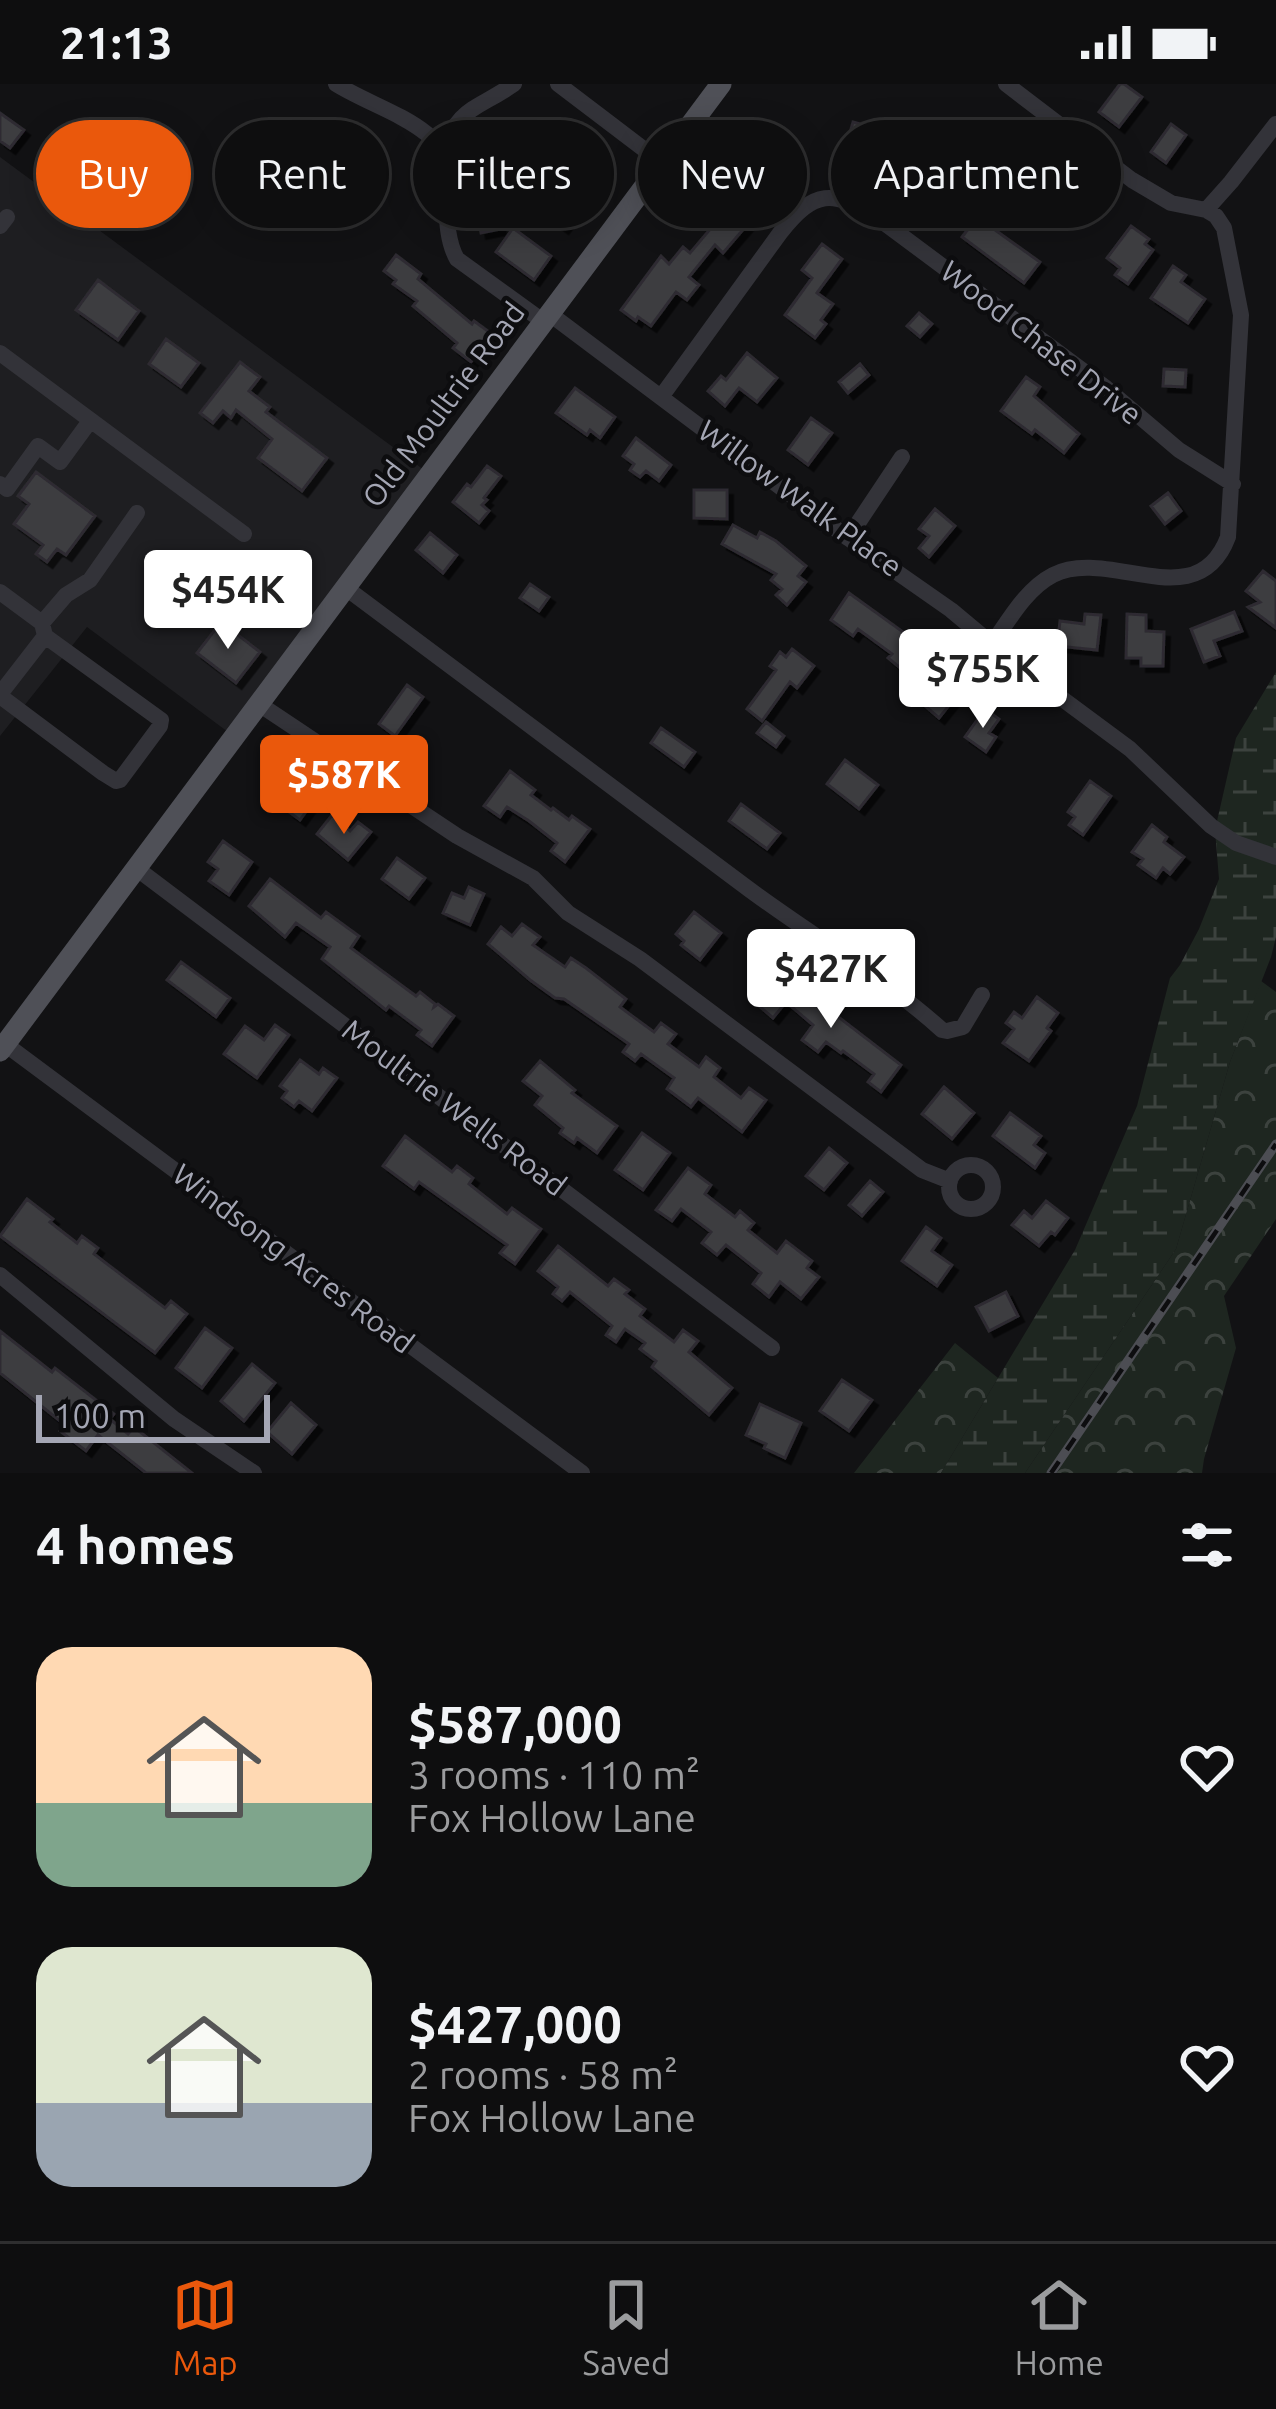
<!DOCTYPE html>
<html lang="en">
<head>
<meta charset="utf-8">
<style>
  body { margin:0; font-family:Ubuntu,sans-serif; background:#171718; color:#f1f3f6; height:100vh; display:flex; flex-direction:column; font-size:45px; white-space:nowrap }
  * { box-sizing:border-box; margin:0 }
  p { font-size:39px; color:#9b9c9e }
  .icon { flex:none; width:66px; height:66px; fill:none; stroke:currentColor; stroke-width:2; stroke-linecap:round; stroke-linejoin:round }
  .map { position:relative; height:1389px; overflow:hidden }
  .panel { display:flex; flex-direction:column; background:#0e0e0f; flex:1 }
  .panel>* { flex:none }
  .guide { position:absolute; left:36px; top:36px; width:1206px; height:108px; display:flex; gap:24px }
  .scale { position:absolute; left:36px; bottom:30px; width:234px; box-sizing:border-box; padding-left:12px; border:6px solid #a4a6b4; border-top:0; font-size:33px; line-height:42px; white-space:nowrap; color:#a4a6b4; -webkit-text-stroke:9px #0d0d0f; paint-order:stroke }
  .price { position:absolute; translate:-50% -102px; padding:0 27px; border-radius:12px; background:#fff; color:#222; font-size:39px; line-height:78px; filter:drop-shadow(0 3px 6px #0008) }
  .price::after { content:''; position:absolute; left:50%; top:72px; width:36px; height:27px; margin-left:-18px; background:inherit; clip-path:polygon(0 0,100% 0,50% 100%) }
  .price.on { background:#ea580c; color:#fff }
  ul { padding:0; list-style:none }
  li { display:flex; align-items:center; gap:36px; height:300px; padding:0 36px }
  li span { display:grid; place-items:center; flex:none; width:336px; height:240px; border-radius:36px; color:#555 }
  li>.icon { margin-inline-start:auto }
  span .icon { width:144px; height:144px; fill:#fffc; stroke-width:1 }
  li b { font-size:51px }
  h2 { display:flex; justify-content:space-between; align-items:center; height:144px; padding:0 36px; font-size:51px }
  .chip { padding:0 42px; border-radius:54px; background:#0e0e0f; box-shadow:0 6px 30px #0003,0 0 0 3px #2e2e2f; font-size:42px; line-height:108px }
  .chip.on { background:#ea580c; color:#fff }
  .status { display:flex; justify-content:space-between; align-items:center; height:84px; padding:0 60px; background:#0e0e0f; direction:ltr }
  .status svg { height:33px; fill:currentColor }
  .tab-bar { display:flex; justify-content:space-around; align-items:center; height:168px; border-top:3px solid #2e2e2f; background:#0e0e0f; font-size:33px; color:#9b9c9e }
  .tab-bar a { display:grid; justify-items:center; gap:6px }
  .tab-bar .on { color:#ea580c }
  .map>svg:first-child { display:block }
  .built { fill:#1e1e21 }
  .forest { fill:url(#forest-crowns) }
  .wetland { fill:url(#wetland-marsh) }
  .building { fill:#3c3c41; stroke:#2d2c30; stroke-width:3; filter:url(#shadow) }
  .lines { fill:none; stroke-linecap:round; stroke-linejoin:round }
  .minor { stroke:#333339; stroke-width:16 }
  .major { stroke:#4f5057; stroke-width:21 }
  .rail-casing { stroke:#4c4d53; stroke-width:9 }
  .rail { stroke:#0d0d0f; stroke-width:4.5; stroke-dasharray:14; stroke-linecap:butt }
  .labels { text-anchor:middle; stroke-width:9; stroke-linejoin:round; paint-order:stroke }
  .street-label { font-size:30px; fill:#a4a6b4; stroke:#0d0d0f }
</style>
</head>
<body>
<div class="status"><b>21:13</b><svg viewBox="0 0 49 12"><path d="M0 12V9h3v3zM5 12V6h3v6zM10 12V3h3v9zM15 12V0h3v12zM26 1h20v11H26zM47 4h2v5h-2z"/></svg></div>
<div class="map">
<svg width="1276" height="1389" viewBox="0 0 1276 1389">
  <defs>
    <pattern id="forest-crowns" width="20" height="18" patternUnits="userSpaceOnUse" patternTransform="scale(3)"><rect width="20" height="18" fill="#1e2620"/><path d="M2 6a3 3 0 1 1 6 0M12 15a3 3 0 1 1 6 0" fill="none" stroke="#3c423e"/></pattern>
    <pattern id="wetland-marsh" width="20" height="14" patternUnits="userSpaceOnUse" patternTransform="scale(3)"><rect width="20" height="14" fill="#1e2620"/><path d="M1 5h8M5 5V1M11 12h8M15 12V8" fill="none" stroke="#3c423e"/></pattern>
    <filter id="shadow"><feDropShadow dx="5.5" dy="5.5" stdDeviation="0" flood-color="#0009"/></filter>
  </defs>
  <rect width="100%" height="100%" fill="#121214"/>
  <path class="built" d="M0,73L424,386L228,648L87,543L0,652Z"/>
  <path class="forest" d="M1261,897L1276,908V1135L1224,1212L1236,1264L1204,1375L1202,1389H1025L1176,1165L1230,978Z
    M955,1259L998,1294L941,1389H854Z"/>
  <path class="wetland" d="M1276,588V853L1271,873L1230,978L1176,1165L1025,1389H941L1075,1166L1137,1022L1170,894L1180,881L1199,845L1219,795L1215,746L1236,654Z"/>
  <path class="building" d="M1120,0H1124L1142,13L1119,43L1099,28Z
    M0,29L24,46L10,64L0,57Z
    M295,36L324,56L311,74L296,63L291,69L278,59Z
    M853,38L897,50L889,79L845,66Z
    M987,39L1015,59L1000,80L993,76L987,84L966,68Z
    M1171,40L1186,51L1166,79L1151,68Z
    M520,45L558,46L557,62L519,61Z
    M493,53L513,69L488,99L469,84Z
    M356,67L372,78L359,95L344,84Z
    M763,68L785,93L773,103L771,101L744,125L754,133L723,169L715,161L689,193L699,201L687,216L676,208L651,242L638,233L636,237L621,226L661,172L669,180L683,163L690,169L744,105L734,94Z
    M1046,85L1062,98L1048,117L1031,104Z
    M565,89L593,111L583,125L579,122L563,144L537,125Z
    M496,122L500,145L481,149L477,125Z
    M977,133L1040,178L1024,199L962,153Z
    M1131,142L1149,155L1145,160L1153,166L1128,200L1115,191L1120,184L1107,174Z
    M513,144L551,172L534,196L496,168Z
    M822,160L842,175L817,209L833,220L821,236L826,240L815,254L785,231L812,194L802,186Z
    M396,171L421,190L418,195L472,240L474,237L492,250L471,278L453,264L457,259L413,222L417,217L393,200L396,196L384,187Z
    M1173,182L1186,191L1181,198L1205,215L1188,239L1151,214Z
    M98,196L139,227L118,256L76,226Z
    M919,229L932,240L920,253L907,242Z
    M166,255L199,279L181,303L149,280Z
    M747,269L777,294L757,318L739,304L725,322L708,307L721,292L726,296Z
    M240,278L260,293L249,307L270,323L266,328L327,374L302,407L258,374L272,355L236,326L231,334L223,327L213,339L200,329Z
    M860,280L869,291L848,309L839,298Z
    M1164,285L1186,286L1185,303L1163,302Z
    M1026,293L1040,303L1034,312L1079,350L1064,369L1035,346L1032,350L1001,327Z
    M575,304L615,333L600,354L590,346L587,351L556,329Z
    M811,334L832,349L808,381L788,366Z
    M636,354L671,381L659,397L646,387L640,393L630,386L634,380L623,372Z
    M487,382L501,392L484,414L487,416L482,421L489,427L479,439L453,418L467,400L471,403Z
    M36,388L95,432L66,471L57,465L47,478L36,470L43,461L14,440L29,420L18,412Z
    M694,406H727V435L694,434Z
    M1168,409L1181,427L1165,440L1151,422Z
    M935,425L955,442L929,473L919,464L929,452L919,445Z
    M733,441L757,454L760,448L776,457L806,482L798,492L806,498L787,521L776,511L782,505L771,496L776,490L722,460Z
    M430,449L457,471L443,489L416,466Z
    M1263,487L1276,497V544L1248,523L1260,518L1246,507Z
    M530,500L549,513L539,527L520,514Z
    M849,509L917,558L899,583L888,574L892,570L858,545L853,552L831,536Z
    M1234,528L1242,547L1214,557L1220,572L1204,578L1191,545Z
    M1085,530L1101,531L1097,566L1057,562L1060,537L1084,540Z
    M1127,530L1146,531V547L1164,548L1163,582H1141V574H1126Z
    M221,538L260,568L236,599L197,569Z
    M792,565L814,582L797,604L790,598L762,637L747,625L776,586L770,582L780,568L786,573Z
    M937,591L959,609L939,634L917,615Z
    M407,601L423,613L395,652L379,640Z
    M985,625L999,635L989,649L996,653L986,668L965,653Z
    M766,638L784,652L776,663L757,649Z
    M661,644L695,668L684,683L651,659Z
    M845,676L878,701L859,725L827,700Z
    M510,687L535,706L531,711L551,726L553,724L569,736L572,732L590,745L565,778L551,767L557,759L529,737L507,723L500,733L484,722Z
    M289,688L319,710L300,736L289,728L294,721L275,707Z
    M1090,697L1111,712L1083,751L1069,741L1075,733L1068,728Z
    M741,720L780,749L767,765L729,737Z
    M332,731L350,747L358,738L371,748L348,776L317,750Z
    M1152,741L1167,753L1164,758L1184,773L1170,790L1163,784L1156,794L1138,781L1143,775L1132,768Z
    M223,757L252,778L229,811L209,797L218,785L208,778Z
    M397,774L425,794L409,815L382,795Z
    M270,795L321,834L326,828L359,852L351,864L416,912L420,908L435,920L434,923L438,920L454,932L432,962L417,951L421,946L389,922L386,926L322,875L330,863L296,839L285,853L249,822Z
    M469,803L484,810L470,841L443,829L452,809L464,814Z
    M694,828L721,849L700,876L681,861L684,857L676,850Z
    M522,840L540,853L533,861L565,883L571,874L586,884L626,915L620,923L654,948L661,939L676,950L668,960L699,983L706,973L720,984L714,993L741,1014L749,1004L766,1016L742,1048L698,1014L691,1023L667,1005L674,994L641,970L635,977L623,968L629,960L564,915L555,914L530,896L488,860L501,843L512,852Z
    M181,878L230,914L216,933L167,896Z
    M786,889L815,915L901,981L881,1008L868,998L874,990L843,967L841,969L826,958L818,968L802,956L813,941L786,918L773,934L759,922Z
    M1037,913L1058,929L1047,944L1051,947L1029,977L1003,959L1014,945L1006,939L1014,928L1022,934Z
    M275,941L289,951L257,994L224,970L245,942L264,956Z
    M300,976L319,990L323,984L337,994L312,1027L299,1017L294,1023L282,1014L287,1007L280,1002Z
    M540,977L575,1006L572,1009L617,1042L597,1069L577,1054L574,1059L560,1049L563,1044L535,1021L542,1012L523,997Z
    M944,1003L974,1029L952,1055L922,1030Z
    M1010,1029L1041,1052L1034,1061L1045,1069L1035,1084L993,1052Z
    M642,1049L670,1069L643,1106L615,1086Z
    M405,1052L452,1088L457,1082L473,1094L469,1100L507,1130L512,1124L541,1145L515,1180L500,1169L507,1161L419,1098L414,1105L383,1082Z
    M829,1064L847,1079L824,1106L806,1092Z
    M688,1084L711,1101L705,1110L735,1133L740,1127L754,1139L748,1146L777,1169L786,1157L812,1177L807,1184L819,1193L801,1215L780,1198L769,1213L753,1200L761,1189L726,1161L717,1171L702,1159L711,1148L681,1125L672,1137L656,1126Z
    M870,1097L883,1108L862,1132L849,1121Z
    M27,1115L53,1135L50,1138L77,1159L82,1152L98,1164L94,1170L165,1224L171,1217L187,1230L155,1269L0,1152Z
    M1046,1117L1068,1134L1055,1151L1051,1148L1039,1162L1012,1141L1024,1127L1032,1134Z
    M926,1143L941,1154L932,1167L952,1181L937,1202L902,1177Z
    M558,1162L608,1202L614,1195L629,1206L625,1210L645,1225L640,1232L674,1258L683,1246L698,1257L689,1268L732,1304L709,1331L652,1283L656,1277L640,1265L645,1259L625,1245L616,1258L606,1251L612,1242L570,1208L562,1217L553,1210L558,1203L538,1187Z
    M1006,1208L1018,1232L989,1247L976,1223Z
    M205,1244L232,1264L202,1304L176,1284Z
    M0,1247L52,1288L55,1284L114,1330L110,1335L128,1350L134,1343L192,1389H146L98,1351L86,1367L60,1347L65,1341L0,1289Z
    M252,1280L275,1299L244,1337L221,1317Z
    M842,1296L872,1316L849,1347L820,1327Z
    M291,1319L316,1341L292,1370L267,1348Z
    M760,1320L801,1339L785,1374L764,1364L766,1360L746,1351Z"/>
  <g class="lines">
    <path class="minor" d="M336,0C365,18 401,29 427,50C458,78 436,138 457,175L544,238
      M558,0L662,79
      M441,71C460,21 473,28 514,0
      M1206,126L1231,98L1276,40
      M0,142L7,133
      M550,230L848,454L951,526L1018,582L1130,665L1211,742L1236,759L1276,773
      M0,269L244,450
      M661,313L780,149C815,105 832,105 879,135L1106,304L1179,366L1233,400
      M0,400L7,405L38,362L60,378L90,337
      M848,454L902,373
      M346,504C478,603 610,701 742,800C808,850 880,890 942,946L947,947L963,943L982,911
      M0,508L42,539L45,552L0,610
      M42,539L66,511L90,496L137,429
      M992,560C1009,536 1026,505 1053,491C1109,462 1197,535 1228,453L1241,231L1224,144L1216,132L1206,126L1171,119L1132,96L1006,0
      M0,612L103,689L116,697L120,696L160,642L161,636L45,552
      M259,620L457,752L533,794L568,829L640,875L922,1086L950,1097
      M136,784L772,1264
      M5,960L582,1389
      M949 1103a22 22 0 1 1 44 0a22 22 0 1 1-44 0Z
      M0,1191L174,1335L254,1389"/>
    <path class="major" d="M0,967L721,0"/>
    <g class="rail-casing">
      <path id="rail" d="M1051,1389L1276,1060"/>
    </g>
    <use href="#rail" class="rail"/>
  </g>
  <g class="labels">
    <g class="street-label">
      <text transform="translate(1041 259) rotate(38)" y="10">Wood Chase Drive</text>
      <text transform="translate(444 321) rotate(-53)" y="10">Old Moultrie Road</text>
      <text transform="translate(800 415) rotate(36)" y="10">Willow Walk Place</text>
      <text transform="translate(454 1024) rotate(37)" y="10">Moultrie Wells Road</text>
      <text transform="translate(293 1175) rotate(37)" y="10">Windsong Acres Road</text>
    </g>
  </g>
</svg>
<div class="scale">100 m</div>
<b class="price" style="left:228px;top:568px">$454K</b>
<b class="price" style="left:983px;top:647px">$755K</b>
<b class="price on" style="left:344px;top:753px">$587K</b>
<b class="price" style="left:831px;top:947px">$427K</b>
<div class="guide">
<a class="chip on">Buy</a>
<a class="chip">Rent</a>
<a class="chip">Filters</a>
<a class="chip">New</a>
<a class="chip">Apartment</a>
</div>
</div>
<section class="panel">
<h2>4 homes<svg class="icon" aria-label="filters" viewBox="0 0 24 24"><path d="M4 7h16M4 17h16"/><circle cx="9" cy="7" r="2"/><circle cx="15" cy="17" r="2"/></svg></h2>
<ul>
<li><span style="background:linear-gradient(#ffd9b3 65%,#7fa58c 0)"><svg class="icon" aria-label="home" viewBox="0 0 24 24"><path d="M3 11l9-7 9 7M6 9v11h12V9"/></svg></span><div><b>$587,000</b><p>3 rooms · 110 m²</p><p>Fox Hollow Lane</p></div><svg class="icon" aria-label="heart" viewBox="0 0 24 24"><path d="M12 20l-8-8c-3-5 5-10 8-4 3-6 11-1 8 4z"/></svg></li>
<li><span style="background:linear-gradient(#dfe7d0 65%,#9aa5b1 0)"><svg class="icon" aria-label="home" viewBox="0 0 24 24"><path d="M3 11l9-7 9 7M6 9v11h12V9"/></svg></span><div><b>$427,000</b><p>2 rooms · 58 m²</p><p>Fox Hollow Lane</p></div><svg class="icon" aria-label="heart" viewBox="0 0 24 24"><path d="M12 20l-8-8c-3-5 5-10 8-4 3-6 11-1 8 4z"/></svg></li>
</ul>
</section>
<nav class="tab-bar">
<a class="on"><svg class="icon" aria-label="map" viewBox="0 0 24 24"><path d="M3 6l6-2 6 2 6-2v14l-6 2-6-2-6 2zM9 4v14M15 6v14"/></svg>Map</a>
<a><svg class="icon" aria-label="saved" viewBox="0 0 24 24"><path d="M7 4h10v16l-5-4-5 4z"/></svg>Saved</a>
<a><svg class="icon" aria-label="home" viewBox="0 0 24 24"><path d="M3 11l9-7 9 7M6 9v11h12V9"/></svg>Home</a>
</nav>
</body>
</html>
